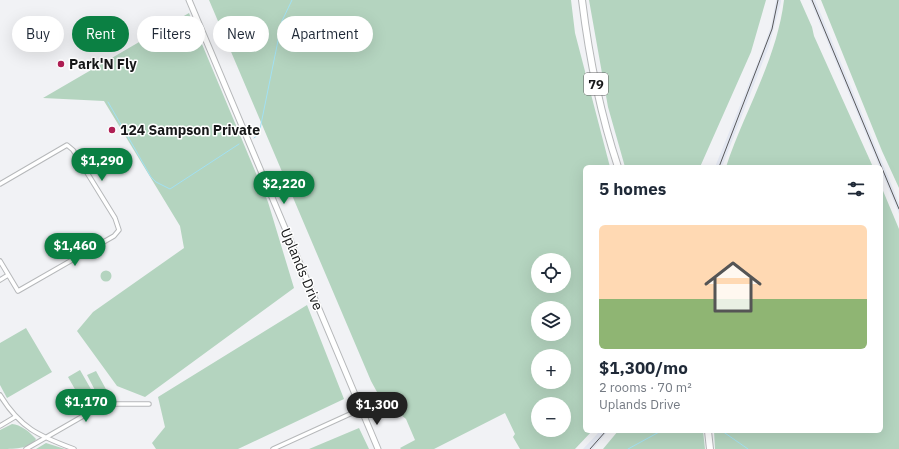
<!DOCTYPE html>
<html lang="en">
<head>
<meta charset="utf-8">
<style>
  body { margin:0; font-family:"IBM Plex Sans",sans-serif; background:#f2f2f3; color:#1f2937; height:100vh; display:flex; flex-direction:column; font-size:15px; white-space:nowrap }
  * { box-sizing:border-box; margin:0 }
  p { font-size:13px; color:#747a83 }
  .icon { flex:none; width:22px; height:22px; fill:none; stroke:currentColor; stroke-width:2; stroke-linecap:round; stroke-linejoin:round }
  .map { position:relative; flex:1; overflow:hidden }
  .drawer { position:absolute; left:583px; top:165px; width:300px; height:268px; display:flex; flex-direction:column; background:#fff; border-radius:6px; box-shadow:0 4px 16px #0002 }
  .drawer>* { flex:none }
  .hud { position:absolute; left:12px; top:16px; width:380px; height:36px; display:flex; gap:8px }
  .fabs { position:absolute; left:531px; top:253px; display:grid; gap:8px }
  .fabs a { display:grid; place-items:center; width:40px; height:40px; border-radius:50%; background:#fff; box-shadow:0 4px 16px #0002; font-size:20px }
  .price { position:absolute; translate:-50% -34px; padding:0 9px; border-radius:14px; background:#0b8043; color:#fff; font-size:13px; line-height:26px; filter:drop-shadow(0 1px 2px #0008) }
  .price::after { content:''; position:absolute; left:50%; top:24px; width:12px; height:9px; margin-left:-6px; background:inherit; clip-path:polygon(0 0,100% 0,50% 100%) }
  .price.active { background:#222; color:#fff }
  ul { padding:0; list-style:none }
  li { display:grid; align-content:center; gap:8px; height:212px; padding:0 16px }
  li+li { border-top:1px solid #e0e1e3 }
  li span { display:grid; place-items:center; height:124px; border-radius:6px; color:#555 }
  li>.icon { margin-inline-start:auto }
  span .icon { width:72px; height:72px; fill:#fffc; stroke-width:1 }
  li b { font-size:17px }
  h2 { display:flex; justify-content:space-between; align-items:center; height:48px; padding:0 16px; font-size:17px }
  .tag { padding:0 14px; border-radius:18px; background:#fff; box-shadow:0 4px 16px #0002; font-size:14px; line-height:36px }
  .tag.active { background:#0b8043; color:#fff }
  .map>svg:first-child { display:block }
  .built { fill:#e3e7f1 }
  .green { fill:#b4d4bf; fill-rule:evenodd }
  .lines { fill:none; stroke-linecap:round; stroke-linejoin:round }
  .stream { stroke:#a2e1f3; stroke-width:1 }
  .minor-casing { stroke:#b6b8ba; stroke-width:5.5 }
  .secondary-casing { stroke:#b6b8ba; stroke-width:7 }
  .trunk-casing { stroke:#b6b8ba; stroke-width:8 }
  .minor { stroke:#fff; stroke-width:3.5 }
  .secondary { stroke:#fff; stroke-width:5 }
  .trunk { stroke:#fff; stroke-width:6 }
  .tram { stroke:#57585a; stroke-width:1 }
  .poi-dot { fill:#af1f54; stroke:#fff; stroke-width:1.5 }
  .labels { text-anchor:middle; stroke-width:3; stroke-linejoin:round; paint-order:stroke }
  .shield { fill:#fff; stroke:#5d5d5e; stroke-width:1 }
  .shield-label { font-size:13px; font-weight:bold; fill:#171819 }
  .poi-label { font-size:14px; font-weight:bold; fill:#171819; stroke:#fff; text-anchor:start }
  .street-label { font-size:14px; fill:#171819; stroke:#fff }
</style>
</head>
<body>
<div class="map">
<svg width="899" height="449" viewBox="0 0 899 449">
  <rect width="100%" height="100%" fill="#f1f2f5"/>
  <path class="built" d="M776,0H781V2L769,46L722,167H715L763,49L771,26Z
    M810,0H815L899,203V214Z
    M600,431H608L593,449H583Z"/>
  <path class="green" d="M209,0H571L575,33L610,167H585V431H592L575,449H520L513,437L515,434L505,413L434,449H401L400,448L415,440L406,419L389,405L377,392L371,381ZM538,260H564V286H538ZM538,308H564V334H538ZM538,356H564V382H538ZM538,404H564V430H538Z
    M589,0H766L751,52L700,167H625L608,107Z
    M784,0H800L812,27L814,36L873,167H726C744,112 777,59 784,0Z
    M821,0H899V188L882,151Z
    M189,13L268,202L294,288L145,397L117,386L77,331L93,312L184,248L180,226L104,101L43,98Z
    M881,186L899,229V449H715L714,431H881Z
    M100.5 276a5.5 5.5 0 1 1 11 0a5.5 5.5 0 1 1-11 0Z
    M307,305L344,399L238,449H156L152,443L165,427L158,397Z
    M26,328L52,372L7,398L0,385V343Z
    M80,370L96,398L84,405L68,377Z
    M96,371L107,391L98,396L87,375Z
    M12,424C20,424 31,433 36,439C31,449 12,449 0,449V430Z
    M359,428L369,449H309Z
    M618,431H703L705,449H603Z
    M46,443L65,449H36Z"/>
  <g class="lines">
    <path class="stream" d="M108,102L151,177L156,182L170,189L239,144
      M254,138L259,134L282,21L292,0
      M722,431L748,449
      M628,449L661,431"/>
    <g class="minor-casing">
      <path id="minor" d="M0,184L67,145L73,150L115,218L119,230L114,236L18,291L0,261
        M0,280L8,275
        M0,395C20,428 39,436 74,449
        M0,426L15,417
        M26,449L104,404H149
        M273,449L361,409"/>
    </g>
    <g class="secondary-casing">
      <path id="secondary" d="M189,0L378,449"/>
    </g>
    <g class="trunk-casing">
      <path id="trunk" d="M582,0C589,57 600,113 618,167
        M708,431L710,449"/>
    </g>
    <use href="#minor" class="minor"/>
    <use href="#secondary" class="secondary"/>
    <use href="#trunk" class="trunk"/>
    <path class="tram" d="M812,0L899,209
      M719,167L772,29L778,0
      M590,449L606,431"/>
  </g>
  <g class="poi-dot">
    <circle cx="61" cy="64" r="4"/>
    <circle cx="112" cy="130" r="4"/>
  </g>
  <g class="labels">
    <rect class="shield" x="584" y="73" width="24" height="22" rx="3"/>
    <g class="shield-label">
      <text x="596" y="89">79</text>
    </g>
    <g class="poi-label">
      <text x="69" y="69">Park'N Fly</text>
      <text x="120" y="135">124 Sampson Private</text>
    </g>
    <g class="street-label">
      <text transform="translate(302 269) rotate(67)" y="5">Uplands Drive</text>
    </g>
  </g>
</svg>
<div class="fabs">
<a><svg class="icon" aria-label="locate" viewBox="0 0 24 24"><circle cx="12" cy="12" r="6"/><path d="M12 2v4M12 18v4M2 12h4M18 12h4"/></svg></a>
<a><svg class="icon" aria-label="layers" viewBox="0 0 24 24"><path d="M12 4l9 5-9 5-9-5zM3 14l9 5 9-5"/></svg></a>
<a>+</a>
<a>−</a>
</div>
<b class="price" style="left:102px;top:182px">$1,290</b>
<b class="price" style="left:284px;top:205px">$2,220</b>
<b class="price" style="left:75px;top:267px">$1,460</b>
<b class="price" style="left:86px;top:423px">$1,170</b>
<b class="price active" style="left:377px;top:426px">$1,300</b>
<div class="hud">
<a class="tag">Buy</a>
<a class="tag active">Rent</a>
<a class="tag">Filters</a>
<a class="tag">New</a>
<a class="tag">Apartment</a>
</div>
<section class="drawer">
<h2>5 homes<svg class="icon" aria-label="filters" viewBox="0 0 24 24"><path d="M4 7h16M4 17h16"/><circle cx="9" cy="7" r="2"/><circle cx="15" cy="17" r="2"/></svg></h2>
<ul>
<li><span style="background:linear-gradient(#ffd9b3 60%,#8fb573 0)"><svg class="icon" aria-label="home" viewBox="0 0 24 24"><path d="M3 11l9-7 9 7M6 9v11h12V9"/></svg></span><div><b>$1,300/mo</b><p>2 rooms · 70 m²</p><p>Uplands Drive</p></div></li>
</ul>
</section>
</div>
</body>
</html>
